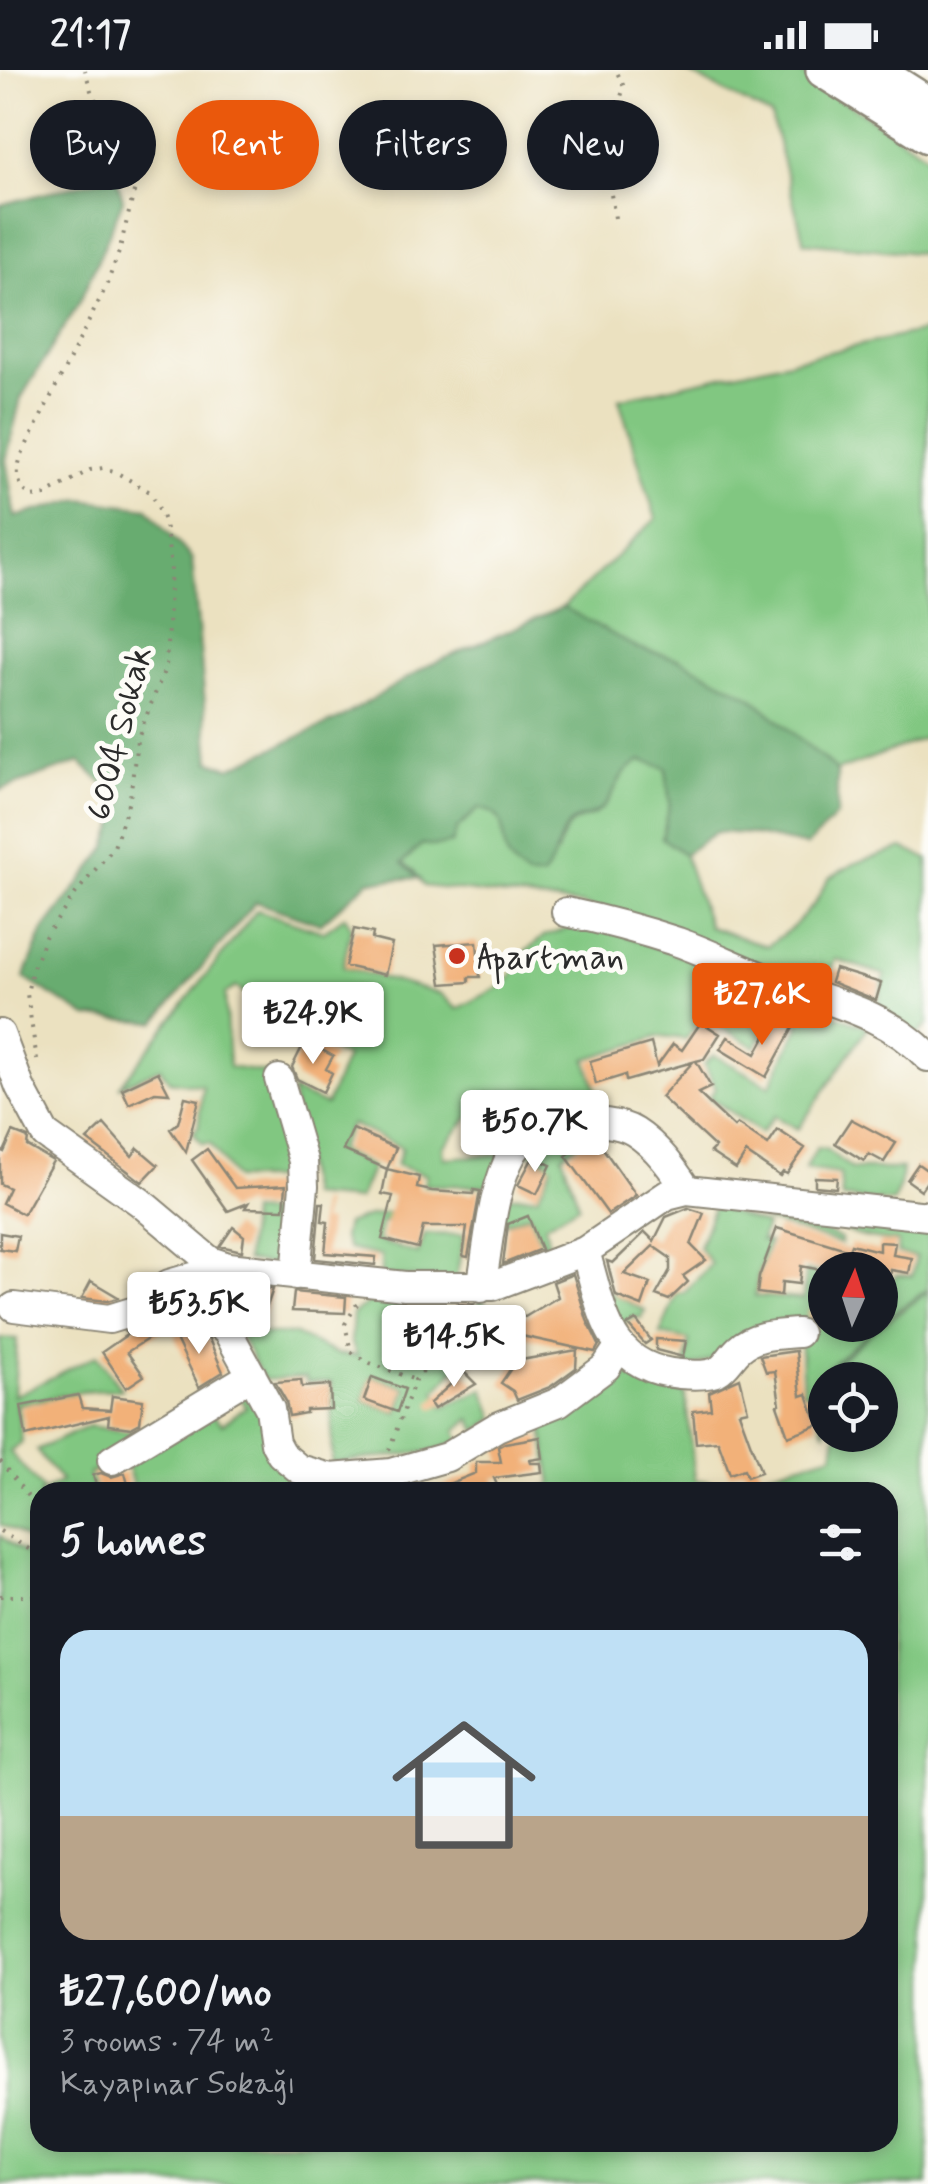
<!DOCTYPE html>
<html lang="en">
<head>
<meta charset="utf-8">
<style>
  body { margin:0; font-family:Mynerve,sans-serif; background:#20242c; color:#f1f3f6; height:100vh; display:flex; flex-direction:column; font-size:38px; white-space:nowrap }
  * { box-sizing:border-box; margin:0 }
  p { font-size:32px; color:#9ea1a6 }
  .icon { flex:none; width:55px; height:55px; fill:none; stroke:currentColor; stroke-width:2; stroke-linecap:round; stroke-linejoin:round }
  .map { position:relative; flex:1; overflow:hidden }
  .side { position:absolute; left:30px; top:1412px; width:868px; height:670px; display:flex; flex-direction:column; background:#171b24; border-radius:30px; box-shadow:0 5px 15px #0003 }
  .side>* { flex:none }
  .hud { position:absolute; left:30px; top:30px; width:870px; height:90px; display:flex; gap:20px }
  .needle { width:65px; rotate:3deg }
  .controls { position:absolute; left:808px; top:1182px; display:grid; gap:20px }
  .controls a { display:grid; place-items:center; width:90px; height:90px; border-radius:50%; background:#171b24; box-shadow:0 5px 15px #0003; font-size:50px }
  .price { position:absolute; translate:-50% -85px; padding:0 22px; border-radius:10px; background:#fff; color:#222; font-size:32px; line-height:65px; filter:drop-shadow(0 2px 5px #0008) }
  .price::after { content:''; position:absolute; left:50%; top:60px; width:30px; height:22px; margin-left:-15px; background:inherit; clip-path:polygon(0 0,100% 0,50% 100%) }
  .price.on { background:#ea580c; color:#fff }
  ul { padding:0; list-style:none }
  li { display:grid; align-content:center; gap:20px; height:530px; padding:0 30px }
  li span { display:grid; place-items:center; height:310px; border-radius:30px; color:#555 }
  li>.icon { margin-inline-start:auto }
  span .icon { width:180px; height:180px; fill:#fffc; stroke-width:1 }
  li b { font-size:42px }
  h2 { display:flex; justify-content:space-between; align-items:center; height:120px; padding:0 30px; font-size:42px }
  .chip { padding:0 35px; border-radius:45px; background:#171b24; box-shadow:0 5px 15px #0003; font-size:35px; line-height:90px }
  .chip.on { background:#ea580c; color:#fff }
  .status { display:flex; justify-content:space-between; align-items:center; height:70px; padding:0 50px; background:#171b24; direction:ltr }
  .status svg { height:28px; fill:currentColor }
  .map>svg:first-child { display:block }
  .green { fill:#81c781; stroke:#567956; stroke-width:2.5; fill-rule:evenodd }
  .forest { fill:#68ac6f; stroke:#4a6c4d; stroke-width:2.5 }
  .building { fill:#f2b179 }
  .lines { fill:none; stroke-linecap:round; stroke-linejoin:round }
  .minor-casing { stroke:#8b8676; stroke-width:32 }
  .major-casing { stroke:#8b8676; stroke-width:40 }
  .path { stroke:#8b8676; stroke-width:4; stroke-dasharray:2.5 8; stroke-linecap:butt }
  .minor { stroke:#fff; stroke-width:28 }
  .major { stroke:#fff; stroke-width:35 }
  .poi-dot { fill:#c8321e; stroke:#fdfcf7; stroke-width:4 }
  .labels { text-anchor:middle; stroke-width:10; stroke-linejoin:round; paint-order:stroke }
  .street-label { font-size:35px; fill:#2b2b2b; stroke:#fdfcf7 }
  .poi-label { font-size:35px; fill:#2b2b2b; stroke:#fdfcf7; text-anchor:start }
</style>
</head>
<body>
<div class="status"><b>21:17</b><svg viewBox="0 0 49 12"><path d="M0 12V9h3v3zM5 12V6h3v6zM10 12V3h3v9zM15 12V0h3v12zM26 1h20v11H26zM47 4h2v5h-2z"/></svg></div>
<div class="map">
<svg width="928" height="2114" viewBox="0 0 928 2114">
  <rect width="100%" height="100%" fill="#fdfcf7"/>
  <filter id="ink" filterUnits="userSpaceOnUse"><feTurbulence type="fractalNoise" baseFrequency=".01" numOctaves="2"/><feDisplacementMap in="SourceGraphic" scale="20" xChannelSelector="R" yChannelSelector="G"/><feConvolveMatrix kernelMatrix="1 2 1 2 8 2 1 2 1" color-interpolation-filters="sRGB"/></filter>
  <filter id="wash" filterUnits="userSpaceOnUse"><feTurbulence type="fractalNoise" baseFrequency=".0048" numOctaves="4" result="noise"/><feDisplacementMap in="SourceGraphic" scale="40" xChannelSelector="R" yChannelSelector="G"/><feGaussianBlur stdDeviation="2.25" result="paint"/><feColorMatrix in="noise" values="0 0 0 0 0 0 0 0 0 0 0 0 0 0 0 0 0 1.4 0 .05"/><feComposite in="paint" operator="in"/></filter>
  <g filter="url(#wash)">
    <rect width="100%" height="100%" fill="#ebe1c0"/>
    <path class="green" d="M683,0H797L928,86V184L804,172L771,46Z
      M928,260V667L837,701L751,627L679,589L637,578L563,537L656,449L619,329Z
      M641,690L666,697L670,734L663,768L684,784L709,857L767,876L793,857L815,833L829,808L856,793L903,778L928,789V955L913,969L876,941L885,905L835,889L823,919L584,835L424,816L414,801L402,793L422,774L436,776L479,738L493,742L503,754L557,783C568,736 587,759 606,734C621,714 614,706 641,690Z
      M257,840L323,862L345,846L351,857L343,897L441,924L457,939L507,913L526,881L544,866L582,854L599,855L868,957L798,1059L774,1046L761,1063L709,1027L716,1018L704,994L714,985L770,1016L800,954L773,942L756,977L703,947L686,969L661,966L586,989L604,1043L570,1048L566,1017L488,1023L471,1032L470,1046L443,1077L444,1088L502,1084L493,1116L424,1115L426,1105L396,1095L402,1078L351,1054L338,1080L372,1097L358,1130L309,1126L292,1021L326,1035L346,987L294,961L236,917L225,924L229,997L274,1004L296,1109H235L210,1073L202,1074L193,1062L198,1057L203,1016L169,1011L160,998L119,1017Z
      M593,1063L562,1085L579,1135L545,1155L551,1186L548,1187L529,1144L505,1153L500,1148L507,1126H538L552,1097L537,1085L522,1083L537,1068Z
      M817,1078L826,1079L852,1099H902L900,1116L893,1132L842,1128L840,1104L805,1099Z
      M714,1136L766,1155L761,1170L769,1172L758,1205L755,1226L803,1229L806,1201L825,1204V1255H877L826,1299L825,1362L809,1322H803L800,1261L685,1299L689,1270L660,1264L677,1224L684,1223L711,1194L699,1177Z
      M745,1136L799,1140L816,1158L841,1169V1174L770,1152Z
      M404,1141L402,1153L382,1151L378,1171L418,1184L425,1164L464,1165L456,1209L381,1206V1186L348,1179L343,1167L346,1154L369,1146Z
      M250,1142L295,1145L291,1196L246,1191Z
      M825,1147L928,1156V1219L880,1252V1214L889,1216L896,1205L912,1206L916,1187L897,1183L898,1172C875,1169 840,1166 825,1147Z
      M241,1207L227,1253L175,1230L178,1220H220Z
      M603,1220C618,1224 629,1234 645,1240L641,1248L634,1247L617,1257Z
      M928,1222V2114H0V1466L40,1494V2072H888V1422H533L552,1414L542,1354C608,1315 605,1286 685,1323L695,1410L727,1414L833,1384L836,1365H880V1310H829L828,1300L876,1259Z
      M402,1226L399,1276L449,1278L481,1230L489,1236L464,1289L436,1321L443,1337L484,1319L495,1348L477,1361L471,1349L456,1360L460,1371L435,1381L332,1393V1312H306V1307L264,1310L239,1264H294L337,1284L357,1286L351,1271L353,1244L376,1227ZM372,1306L407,1318L398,1343L363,1331Z
      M0,1268L17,1269L14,1326L97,1285L121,1319L81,1322L17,1334L22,1372L10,1382L44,1421L61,1411L36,1380L89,1356L144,1364L107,1397L89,1404L95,1422H40V1480L15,1461L0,1455Z
      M248,1316L314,1413L298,1422H135L127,1395L212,1344L222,1354L246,1337L238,1325Z"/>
    <path class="forest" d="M116,105L123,130L102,181L79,233L21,328L6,390L15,447L80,429L148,438L192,489L210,691L230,698L341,648L427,596L563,537L637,578L679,589L751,627L837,701V745L807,776L750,764L716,762L684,784L662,768L670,734L666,698L641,690C612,708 619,722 601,739C591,748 576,745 567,757C555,773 556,792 542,807H527C519,800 509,793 506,782C499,759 510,746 479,738L457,759L452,773L436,776L422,774L402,793L419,808L369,811L320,854L256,832L156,952L87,947L24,908L44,860L106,779L125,728L105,716L80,692L0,720V135Z"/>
    <g id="blocks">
      <path class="building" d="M354,859L373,863L372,869L392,874L385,905L345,896Z
        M477,872L480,907H469V912L442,914L436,875Z
        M835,899L881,913L876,930L831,912Z
        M776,947L794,956L766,1007L720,979L728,967L756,984Z
        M701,952L720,964L704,989L696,991L711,1017L698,1023L734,1057L737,1054L768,1075L778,1060L805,1078L787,1104L783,1102L780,1106L746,1083L736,1099L722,1090L710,1082L715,1077L661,1027L693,992L626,1011L625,1005L596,1014L590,991L651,973L657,996L673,974L682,980Z
        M305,971L333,986L326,999L332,1003L323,1022L297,1009L292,997Z
        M158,1002L169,1023L155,1022L129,1034L122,1019Z
        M562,1022L563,1037L483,1061L475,1031L510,1023L511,1025Z
        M185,1027L199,1030L186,1082L170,1059L178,1053Z
        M851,1049L896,1073L884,1092L869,1084L864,1091L835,1073Z
        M104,1054L132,1086L138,1078L158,1095L142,1112L87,1070Z
        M353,1059L396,1078L387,1099L343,1080Z
        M13,1062L28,1068L27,1076L53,1091L23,1144L2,1133L9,1118L0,1114V1080L4,1082Z
        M587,1070H597L636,1125L608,1144L566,1086Z
        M207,1079L235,1118L286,1115L284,1139L245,1138L248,1133L228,1141L192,1090Z
        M533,1087L551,1095L537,1124L518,1115Z
        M918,1094L928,1101V1110L921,1120L907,1110Z
        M387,1099L419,1107L417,1118L432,1121L473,1124L474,1120L480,1121L468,1187L463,1186L467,1157H423L418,1178L382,1169L393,1126L382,1124Z
        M815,1107L837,1108L836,1118L815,1116Z
        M320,1133H324L322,1151L328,1152L325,1183L376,1187L375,1195L315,1189Z
        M688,1138L704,1143L691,1175L706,1190L683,1206L688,1212L669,1230L656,1225L670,1200V1188L653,1176L624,1204L650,1213L642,1236L616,1226L607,1191L613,1193L645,1162L654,1171L666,1147Z
        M528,1146L541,1179L503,1194L508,1154Z
        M233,1157L244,1166L242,1181L220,1176Z
        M777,1158L849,1180L851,1174L879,1181V1172L895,1173L893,1185L912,1188L909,1203L891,1200L888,1219H880V1200H821L801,1196L799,1214L782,1212L781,1226L757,1223L759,1207Z
        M0,1163L18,1166L15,1181L0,1179Z
        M573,1204L587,1250L599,1275L595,1282L485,1258L490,1239L525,1247L558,1227L553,1212Z
        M91,1211L118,1227V1228L107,1231L82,1228Z
        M241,1216L273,1219L261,1254L251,1251L249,1257L236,1246L244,1223Z
        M294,1222L346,1227L345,1243L292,1241Z
        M457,1234H474L449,1270L401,1266L403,1237L457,1242Z
        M808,1239L824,1242L821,1257L813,1256L807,1248Z
        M153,1249L165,1258L127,1282L144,1306L126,1318L102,1282L128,1264L125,1262Z
        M636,1250L651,1270L645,1274L628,1255Z
        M181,1262L209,1269L223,1302L199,1317L174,1265Z
        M656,1269L686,1271L683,1287L656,1280Z
        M577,1280L576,1298L550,1317L517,1330L513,1321L501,1313L516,1291Z
        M796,1281L801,1326L807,1324L818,1355L788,1366L777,1335L780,1334L775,1301L766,1302L760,1286Z
        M464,1302L476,1314L434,1339L430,1333Z
        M372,1307L405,1319L397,1342L364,1330Z
        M740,1308L748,1340L739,1342L761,1402L747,1407L744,1399L730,1404L718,1371L696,1373L693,1341L711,1339L709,1322Z
        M301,1310L302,1317L330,1315L331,1339L306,1340V1343L289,1346L286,1331L275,1312Z
        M78,1325L82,1338L110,1340L112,1326L143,1330L140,1353L131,1358L108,1355L109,1346L26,1366L21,1336Z
        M540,1367L543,1388L530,1390L531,1393H541L542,1402L494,1408L500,1422H429L476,1403V1392H501L498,1377L505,1373Z
        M101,1403L111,1407L125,1403L130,1422H98L93,1405Z"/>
    </g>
  </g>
  <g filter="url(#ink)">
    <use href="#blocks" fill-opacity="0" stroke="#8b8676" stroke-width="2.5"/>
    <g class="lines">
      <g class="minor-casing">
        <path id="minor" d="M566,842C604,850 641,860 678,872C712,884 744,901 778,913C831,932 888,944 928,987
          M0,964L20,1017L45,1064L140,1132L210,1191L228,1197L405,1216H493L585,1181L667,1125L687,1120L928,1146
          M279,1009L303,1091L304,1116L296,1205
          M585,1181C603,1240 606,1298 680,1304C691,1305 708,1306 718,1301C726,1297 732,1285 739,1279C755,1264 777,1265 798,1263
          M481,1218C489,1174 491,1121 513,1082C531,1051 607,1044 635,1062C657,1076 673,1099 687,1120
          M164,1221L165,1236L170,1241L218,1253L228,1262L270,1339L275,1373L281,1384L299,1399L331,1408L391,1403L447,1387L497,1357L559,1332L606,1297L619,1277
          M14,1237L109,1249L135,1241L169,1214L200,1205L218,1195
          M112,1390L252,1305"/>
      </g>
      <g class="major-casing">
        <path id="major" d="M824,0L928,65
          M873,0L928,35"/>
      </g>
      <path class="path" d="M615,148L604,83L624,17L616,0
        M37,990L27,924L32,900L45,867L76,823L114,777L130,728L137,670L166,596L171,497L165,453L156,432L150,422L114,401L103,398L90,400L45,425L32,427C15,414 15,401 23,382L105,219L119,182L138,106L129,85L92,24L85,0
        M357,1234L345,1254L351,1282L370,1293L415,1310
        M389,1380L415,1310L444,1281L473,1241
        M0,1391L30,1429
        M0,1461L40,1486
        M0,1526H40"/>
      <use href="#minor" class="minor"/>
      <use href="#major" class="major"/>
    </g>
  </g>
  <circle class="poi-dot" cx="457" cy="886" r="10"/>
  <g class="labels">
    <g class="street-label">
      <text transform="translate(118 663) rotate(-76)" y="12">6004 Sokak</text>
    </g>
    <g class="poi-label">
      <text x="477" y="898">Apartman</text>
    </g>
  </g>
</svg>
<div class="controls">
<a><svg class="needle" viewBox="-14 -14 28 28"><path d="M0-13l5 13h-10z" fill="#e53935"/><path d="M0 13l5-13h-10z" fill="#9ea1a6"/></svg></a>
<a><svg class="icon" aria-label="locate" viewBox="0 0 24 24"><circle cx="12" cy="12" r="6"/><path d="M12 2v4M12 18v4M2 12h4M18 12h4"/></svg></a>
</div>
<b class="price on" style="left:762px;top:978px">₺27.6K</b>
<b class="price" style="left:313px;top:997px">₺24.9K</b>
<b class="price" style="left:535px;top:1105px">₺50.7K</b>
<b class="price" style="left:199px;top:1287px">₺53.5K</b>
<b class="price" style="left:454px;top:1320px">₺14.5K</b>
<div class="hud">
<a class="chip">Buy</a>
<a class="chip on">Rent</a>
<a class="chip">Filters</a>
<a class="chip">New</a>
</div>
<section class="side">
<h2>5 homes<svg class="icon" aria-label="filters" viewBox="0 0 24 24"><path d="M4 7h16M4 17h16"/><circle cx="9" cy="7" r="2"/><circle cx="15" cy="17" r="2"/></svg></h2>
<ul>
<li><span style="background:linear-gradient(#bfe0f5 60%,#b9a48a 0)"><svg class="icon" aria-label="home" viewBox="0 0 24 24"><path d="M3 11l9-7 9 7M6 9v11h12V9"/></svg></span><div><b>₺27,600/mo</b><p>3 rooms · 74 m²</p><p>Kayapınar Sokağı</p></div></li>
</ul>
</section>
</div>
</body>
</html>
